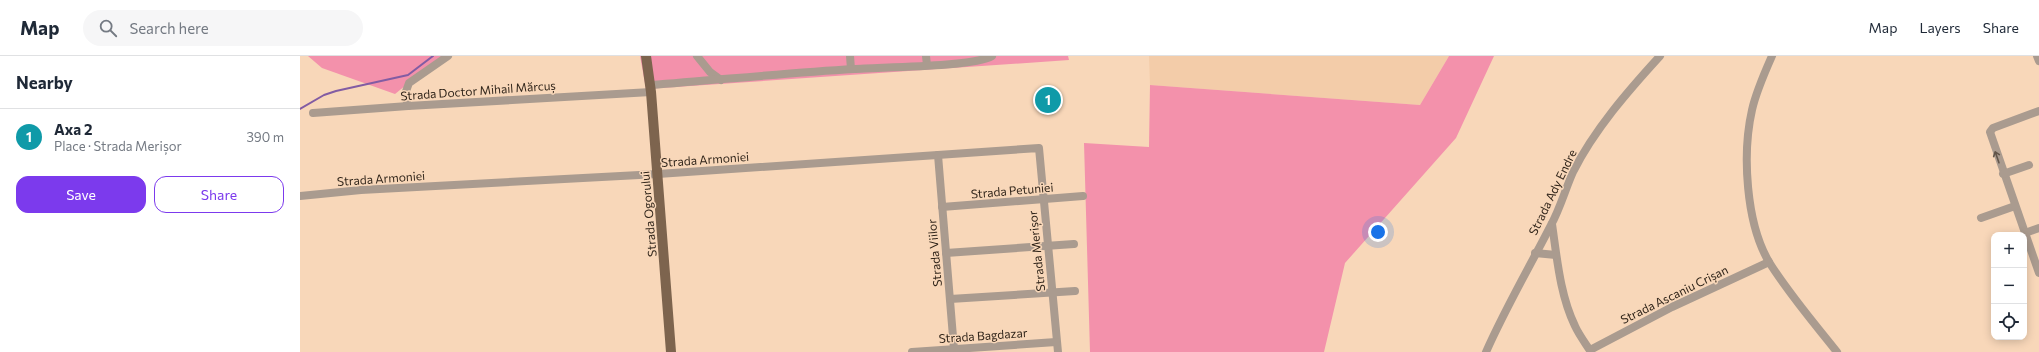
<!DOCTYPE html>
<html lang="en">
<head>
<meta charset="utf-8">
<style>
  :root { --surface:#fff; --page:#f6f6f7; --text:#1f2937; --muted:#747a83; --line:#e0e1e3; --accent:#7c3aed }
  body { margin:0; font-family:Commissioner,sans-serif; background:var(--page); color:var(--text) }
  .controls { position:absolute; right:12px; bottom:12px; display:grid; overflow:hidden; border-radius:8px; box-shadow:0 2px 10px #0003 }
  .controls button { width:36px; height:36px; display:grid; place-items:center; padding:0; border:0; border-bottom:1px solid var(--line); background:var(--surface); color:var(--text); font:20px sans-serif }
  .you { position:absolute; left:1078px; top:176px; width:14px; height:14px; margin:-10px; border:3px solid #fff; border-radius:50%; background:#1a73e8; box-shadow:0 0 0 6px #1a73e833 }
  .badge { display:grid; place-items:center; width:26px; height:26px; border-radius:50%; background:var(--accent); color:#fff; font-size:13px; font-weight:700 }
  .pin { position:absolute; translate:-50% -50%; border:2px solid #fff; box-shadow:0 1px 4px #0006 }
  .list { margin:0; padding:0; list-style:none }
  h2 { display:flex; justify-content:space-between; align-items:center; height:52px; margin:0; padding:0 16px; font-size:17px }
  h2 small { font-size:13px; font-weight:400; color:var(--muted) }
  .list li { display:grid; grid-template-columns:26px 1fr auto; gap:12px; align-items:center; box-sizing:border-box; height:56px; padding:0 16px; border-top:1px solid var(--line) }
  .list b { display:block; font-size:15px; white-space:nowrap }
  .list p { margin:0; font-size:13px; white-space:nowrap; color:var(--muted) }
  .list em { font-size:13px; font-style:normal; color:var(--muted) }
  .actions { display:flex; gap:8px; padding:12px 16px }
  .actions a { flex:1; padding:9px 0; border:1px solid var(--accent); border-radius:12px; text-align:center; font-size:14px; color:var(--accent) }
  .actions .main { background:var(--accent); color:#fff }
  .icon { flex:none; width:22px; height:22px; fill:none; stroke:currentColor; stroke-width:2; stroke-linecap:round; stroke-linejoin:round }
  .map { position:relative; flex:none; width:1739px; height:296px; overflow:hidden }
  header { display:flex; align-items:center; gap:24px; box-sizing:border-box; height:56px; padding:0 20px; background:var(--surface); border-bottom:1px solid var(--line) }
  header strong { font-size:19px }
  nav { display:flex; gap:22px; margin-inline-start:auto; font-size:14px }
  .search { width:280px; height:36px; background:var(--page); display:flex; align-items:center; gap:10px; box-sizing:border-box; padding:0 14px; border-radius:22px; color:var(--muted); font-size:15px }
  main { display:flex }
  aside { flex:1; background:var(--surface) }
  .map>svg:first-child { display:block }
  .built { fill:#f3cca9 }
  .green { fill:#f391ab }
  .lines { fill:none; stroke-linecap:round; stroke-linejoin:round }
  .stream { stroke:#825ca3; stroke-width:2 }
  .minor { stroke:#aa9b8f; stroke-width:8 }
  .major { stroke:#7d644e; stroke-width:10 }
  .oneway { stroke:#625549 }
  .labels { text-anchor:middle; dominant-baseline:central; stroke-width:3; stroke-linejoin:round; paint-order:stroke }
  .street-label { font-size:12px; fill:#32261b; stroke:#f8d7b9 }
</style>
</head>
<body>
<header>
<strong>Map</strong>
<div class="search"><svg class="icon" aria-label="search" viewBox="0 0 24 24"><circle cx="10" cy="10" r="6"/><path d="M15 15l6 6"/></svg>Search here</div>
<nav><a>Map</a><a>Layers</a><a>Share</a></nav>
</header>
<main>
<aside>
<h2>Nearby<small></small></h2>
<ul class="list">
<li><span class="badge" style="background:#0f9aa8">1</span><div><b>Axa 2</b><p>Place · Strada Merișor</p></div><em>390 m</em></li>
</ul>
<div class="actions"><a class="main">Save</a><a>Share</a></div>
</aside>
<div class="map">
<svg width="1739" height="296" viewBox="0 0 1739 296">
  <rect width="100%" height="100%" fill="#f8d7b9"/>
  <polygon class="built" points="849,0 1149,0 1120,49 850,29"/>
  <g class="green">
    <polygon points="8,0 142,0 95,38 22,12"/>
    <polygon points="340,0 768,0 769,4 346,33"/>
    <polygon points="1149,0 1194,0 1156,82 1045,207 1024,296 790,296 784,87 849,91 850,29 1120,49"/>
  </g>
  <g class="lines">
    <polyline class="stream" points="0,53 24,39 36,35 108,19 133,0"/>
    <g class="minor">
      <polyline points="397,0 410,16 421,24"/>
      <polyline points="550,0 551,13"/>
      <polyline points="626,0 627,9"/>
      <path d="M1472,0c-8,18 -16,36 -20,54 -10,44 -6,113 17,152 20,32 45,61 68,90"/>
      <polyline points="1737,0 1739,5"/>
      <path d="M351,29c67,-5 135,-12 203,-16 26,-2 120,-2 138,-13"/>
      <polyline points="108,50 105,38 109,27 148,0"/>
      <polyline points="1739,55 1693,72 1690,76 1739,217"/>
      <polyline points="13,57 108,50 351,36"/>
      <polyline points="638,99 654,293"/>
      <polyline points="1703,118 1729,109"/>
      <polyline points="0,140 61,134 358,118 739,92 758,296"/>
      <polyline points="642,151 783,140"/>
      <polyline points="1681,162 1715,150"/>
      <path d="M1252,168c5,34 8,71 23,102 4,9 11,18 16,26"/>
      <polyline points="1725,177 1739,172"/>
      <polyline points="646,197 774,188"/>
      <polyline points="1235,197 1256,199"/>
      <polyline points="650,243 775,235"/>
      <polyline points="1290,294 1372,251 1469,206"/>
      <polyline points="612,296 756,286"/>
      <path d="M1186,296c20,-45 43,-84 65,-127 9,-16 14,-35 22,-53 21,-42 55,-81 87,-116"/>
    </g>
    <polyline class="major" points="346,0 351,36 371,296"/>
  </g>
  <defs><path id="oneway-shaft" d="M-6 0H5M1.5-3L5.5 0L1.5 3" fill="none" stroke-width="1.6" stroke-linecap="round" stroke-linejoin="round"/></defs>
  <use class="oneway" href="#oneway-shaft" transform="translate(1697 101) rotate(-109)"/>
  <g class="labels">
    <g class="street-label">
      <text transform="translate(178 34) rotate(-4)">Strada Doctor Mihail Mărcuș</text>
      <text transform="translate(405 103) rotate(-4)">Strada Armoniei</text>
      <text transform="translate(81 122) rotate(-4)">Strada Armoniei</text>
      <text transform="translate(712 134) rotate(-5)">Strada Petuniei</text>
      <text transform="translate(1252 136) rotate(-64)">Strada Ady Endre</text>
      <text transform="translate(348 158) rotate(-95)">Strada Ogorului</text>
      <text transform="translate(736 195) rotate(-96)">Strada Merișor</text>
      <text transform="translate(634 197) rotate(-95)">Strada Viilor</text>
      <text transform="translate(1374 238) rotate(-26)">Strada Ascaniu Crișan</text>
      <text transform="translate(683 279) rotate(-4)">Strada Bagdazar</text>
    </g>
  </g>
</svg>
<div class="controls">
<button>+</button>
<button>−</button>
<button><svg class="icon" aria-label="locate" viewBox="0 0 24 24"><circle cx="12" cy="12" r="6"/><path d="M12 2v4M12 18v4M2 12h4M18 12h4"/></svg></button>
</div>
<div class="you"></div>
<div class="pin badge" style="left:748px;top:44px;background:#0f9aa8">1</div>
</div>
</main>
</body>
</html>
